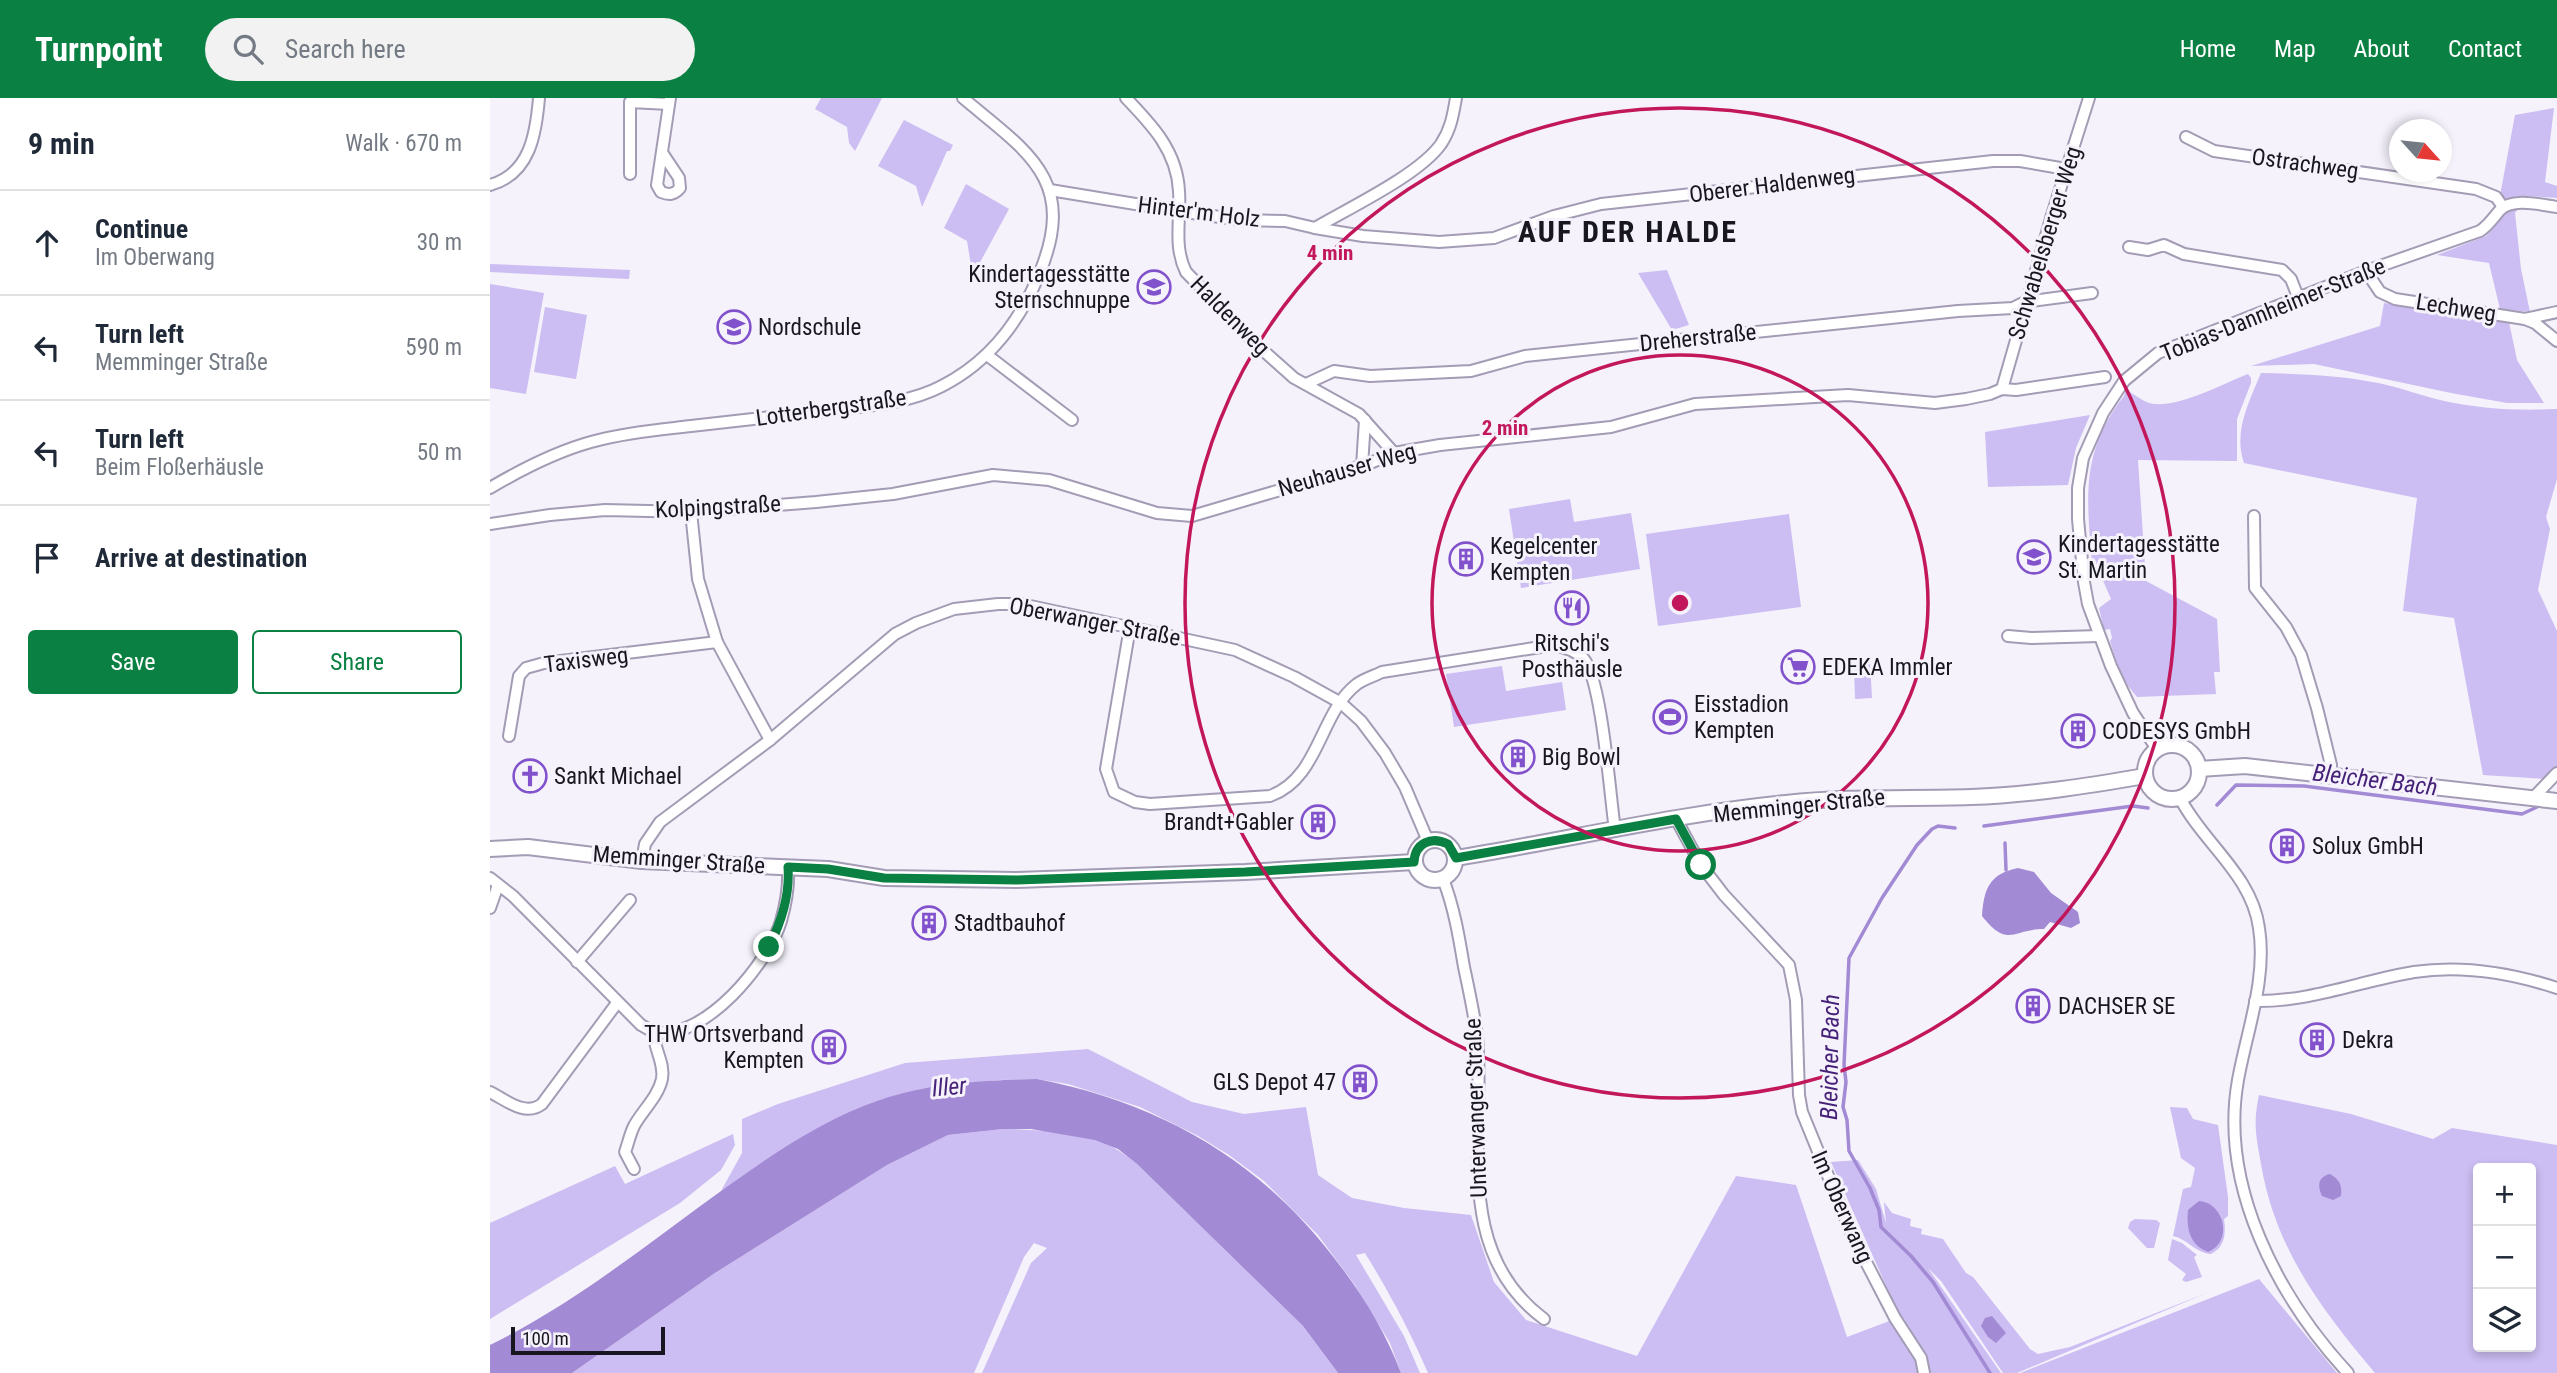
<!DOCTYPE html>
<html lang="en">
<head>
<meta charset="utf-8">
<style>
  :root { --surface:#fff; --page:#f2f2f3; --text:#1f2937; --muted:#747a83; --line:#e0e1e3; --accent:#0b8043 }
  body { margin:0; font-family:"Roboto Condensed",sans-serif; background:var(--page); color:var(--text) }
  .controls { position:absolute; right:21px; bottom:21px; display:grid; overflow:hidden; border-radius:7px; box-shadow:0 4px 10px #0003 }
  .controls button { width:63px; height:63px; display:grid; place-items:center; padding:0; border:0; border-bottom:2px solid var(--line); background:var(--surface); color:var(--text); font:35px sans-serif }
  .compass { position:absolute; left:1899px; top:21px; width:63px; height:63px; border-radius:50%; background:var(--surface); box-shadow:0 4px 10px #0003; rotate:117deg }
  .scale { position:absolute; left:21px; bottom:18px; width:154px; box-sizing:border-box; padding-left:7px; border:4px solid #18161f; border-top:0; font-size:19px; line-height:24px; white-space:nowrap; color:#18161f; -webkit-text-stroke:5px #f5f2fc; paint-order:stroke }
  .stop { position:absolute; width:21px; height:21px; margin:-16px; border:5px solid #0b8043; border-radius:50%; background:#fff }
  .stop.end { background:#0b8043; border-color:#fff; box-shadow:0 2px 7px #0008 }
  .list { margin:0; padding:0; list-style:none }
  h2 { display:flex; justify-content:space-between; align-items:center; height:91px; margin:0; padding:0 28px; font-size:30px }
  h2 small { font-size:23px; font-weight:400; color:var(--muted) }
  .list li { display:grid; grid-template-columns:46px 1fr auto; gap:21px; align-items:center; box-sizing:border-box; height:105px; padding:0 28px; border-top:2px solid var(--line) }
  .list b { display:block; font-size:26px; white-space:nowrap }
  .list p { margin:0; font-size:23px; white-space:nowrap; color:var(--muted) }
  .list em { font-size:23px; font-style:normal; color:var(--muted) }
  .actions { display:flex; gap:14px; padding:21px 28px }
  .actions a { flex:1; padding:16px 0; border:2px solid var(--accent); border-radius:7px; text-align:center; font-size:24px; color:var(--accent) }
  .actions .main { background:var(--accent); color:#fff }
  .icon { flex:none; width:38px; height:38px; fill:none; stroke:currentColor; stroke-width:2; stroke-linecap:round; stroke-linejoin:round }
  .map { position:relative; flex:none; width:2067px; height:1275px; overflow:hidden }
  header { display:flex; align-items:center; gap:42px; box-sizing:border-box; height:98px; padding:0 35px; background:var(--accent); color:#fff }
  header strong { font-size:33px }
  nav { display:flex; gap:38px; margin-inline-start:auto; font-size:24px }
  .search { width:490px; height:63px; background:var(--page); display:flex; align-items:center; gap:18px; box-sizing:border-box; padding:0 24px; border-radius:38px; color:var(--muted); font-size:26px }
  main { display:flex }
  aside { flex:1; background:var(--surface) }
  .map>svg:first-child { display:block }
  .green { fill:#ccbdf2; fill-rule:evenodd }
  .water { fill:#a28ad4 }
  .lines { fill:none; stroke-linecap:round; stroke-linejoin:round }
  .stream { stroke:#a28ad4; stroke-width:3.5 }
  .minor-casing { stroke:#a39cb4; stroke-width:14 }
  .major-casing { stroke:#a39cb4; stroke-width:18 }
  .minor { stroke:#fff; stroke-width:10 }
  .major { stroke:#fff; stroke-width:14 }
  .route { stroke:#0b8043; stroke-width:9 }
  .ring { fill:none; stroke:#c2185b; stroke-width:3.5 }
  .labels { text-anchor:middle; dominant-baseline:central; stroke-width:6; stroke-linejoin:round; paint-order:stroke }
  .street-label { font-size:23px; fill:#18161f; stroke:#f5f2fc }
  .poi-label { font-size:23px; fill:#18161f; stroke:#f5f2fc; text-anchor:start }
  .water-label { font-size:24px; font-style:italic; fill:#462178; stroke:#f5f2fc }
  .district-label { font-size:30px; font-weight:bold; letter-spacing:2px; fill:#18161f; stroke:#f5f2fc }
  .centre { fill:#c2185b; stroke:#f5f2fc; stroke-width:3.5 }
  .ring-label { font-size:21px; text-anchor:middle; font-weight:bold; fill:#c2185b; stroke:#f5f2fc; stroke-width:6; stroke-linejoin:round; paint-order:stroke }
</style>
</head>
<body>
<header>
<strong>Turnpoint</strong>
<div class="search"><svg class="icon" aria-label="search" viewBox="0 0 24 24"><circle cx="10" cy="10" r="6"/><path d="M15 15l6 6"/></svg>Search here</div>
<nav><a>Home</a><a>Map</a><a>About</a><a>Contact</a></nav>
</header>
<main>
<aside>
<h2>9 min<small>Walk · 670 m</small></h2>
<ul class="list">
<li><svg class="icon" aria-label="ahead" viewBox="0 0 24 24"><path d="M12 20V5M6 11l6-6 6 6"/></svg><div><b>Continue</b><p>Im Oberwang</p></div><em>30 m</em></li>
<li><svg class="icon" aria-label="left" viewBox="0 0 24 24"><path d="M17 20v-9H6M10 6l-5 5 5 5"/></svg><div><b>Turn left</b><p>Memminger Straße</p></div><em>590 m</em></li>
<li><svg class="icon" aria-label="left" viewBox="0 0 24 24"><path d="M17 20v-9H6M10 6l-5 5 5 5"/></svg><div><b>Turn left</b><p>Beim Floßerhäusle</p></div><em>50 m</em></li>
<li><svg class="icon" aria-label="arrive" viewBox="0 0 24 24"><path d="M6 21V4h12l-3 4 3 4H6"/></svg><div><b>Arrive at destination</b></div></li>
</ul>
<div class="actions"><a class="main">Save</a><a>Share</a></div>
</aside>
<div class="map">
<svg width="2067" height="1275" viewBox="0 0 2067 1275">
  <rect width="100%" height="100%" fill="#f5f2fc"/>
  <g class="green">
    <polygon points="331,0 392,0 365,53 359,45 357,29 325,11"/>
    <polygon points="2064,10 2055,84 2067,88 2067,100 2037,98 2025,115 2031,171 2040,214 2010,211 1999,165 1947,157 1996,138 2008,125 2011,92 2025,17"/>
    <polygon points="414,22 463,47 460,53 457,53 432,109 426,88 388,68"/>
    <polygon points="476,86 519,111 488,168 481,167 477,143 454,130"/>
    <polygon points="0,166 140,172 139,181 0,174"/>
    <polygon points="1177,172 1199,227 1182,232 1148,175"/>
    <polygon points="0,186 54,195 36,296 0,290"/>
    <polygon points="1894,205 2019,224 2027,262 2054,305 2017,305 1961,295 1824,266 1761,268 1890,228"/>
    <polygon points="55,209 97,217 86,281 44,274"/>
    <path d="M1771,275c39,1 78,2 117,10 21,4 41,12 62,17 39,9 78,11 117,9v70l-11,38 4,12 -12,61 19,41v138l-9,10 -65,-4 -29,-157 -51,-7 14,-113 -173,-35c-11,-31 5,-61 17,-90z"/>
    <path d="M1758,276l3,4v5l-14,36v42l-99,-1 8,121 71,38 3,53h-6l2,22 -79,3c-14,-15 -21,-36 -27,-56l2,-3 -2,-9 -6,1 -5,-22 12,-9 -10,-23h-8c-5,-71 -16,-120 31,-180l2,-7c7,5 15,11 23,14 26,7 73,-19 99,-29z"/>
    <polygon points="1600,317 1586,350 1578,387 1498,389 1495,334"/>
    <polygon points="1080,401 1084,424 1141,415 1150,471 1031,490 1019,411"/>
    <polygon points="1299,416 1311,509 1168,528 1156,436"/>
    <polygon points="1364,566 1380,566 1382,600 1365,601"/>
    <polygon points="1012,568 1016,593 1072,584 1076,612 964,629 956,576"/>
    <path d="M598,951l104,53 52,12 62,-7 12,68 34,23 52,10 67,7 23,67 32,38 111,36 99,-180 60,9 51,152 53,-20 -69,-155 27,-2 18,29 10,34 -2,-21 8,11 19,6 -1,7 12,3 -1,5 22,5 23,34 7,4 57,72 8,5 32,-7 139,-55 -192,81h-14l-62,-92 -13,-13 73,105h-70l-4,-13h-10l2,13h-491c-18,-42 -39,-81 -63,-120l-9,2 48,81 16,37h-19l-11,-30 -36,-59 -36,-49 -54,-54 -35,-26 -31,-19 -58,-29 -72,-23 -31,-5 -39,1 -53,6 -64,14 -160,91 21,-38v-34l36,-15 127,-41z"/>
    <path d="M1769,997l92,19 82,25 19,-11 105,17v228h-182c-54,-64 -100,-125 -114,-209 -5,-28 -8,-40 -2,-69zM1988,1070h53v179h-53z"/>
    <path d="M1680,1009l17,1 6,11 25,6 10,72v19l-4,3c2,15 1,28 -13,35 -15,-1 -24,-15 -38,-18l10,-47 8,-2 4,-19 -14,-10z"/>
    <path d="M513,1031c29,0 63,3 92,10 16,5 29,15 42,25l166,162 35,47h-356l49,-110 16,-15 -13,-5 -10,14 -50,116h-402l143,-100 172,-108 61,-30z"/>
    <polygon points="243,1036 245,1047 231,1072 190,1105 0,1221 0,1125 125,1068 135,1086"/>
    <polygon points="1645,1121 1666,1122 1670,1125 1664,1150 1657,1150 1638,1130 1640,1124"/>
    <polygon points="1682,1141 1692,1145 1707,1157 1704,1159 1712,1179 1696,1184 1692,1182 1696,1176 1678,1162"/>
    <polygon points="1769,1181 1847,1275 1530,1275"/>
  </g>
  <g class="water">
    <path d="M1528,770l16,4 17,21 27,19 2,11 -9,5 -21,-6 -6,7c-31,0 -36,20 -62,-13 2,-27 7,-42 36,-48z"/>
    <path d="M547,981c124,24 225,82 301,184 26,34 48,70 63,110h-63l-35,-47 -166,-162 -19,-15 -23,-9 -64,-11h-28l-55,6 -61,30 -172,108 -143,100h-82v-28c86,-42 161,-104 238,-159 48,-34 96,-67 152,-86 49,-17 106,-20 157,-21z"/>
    <path d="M1840,1076c10,6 12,11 11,22l-8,4 -11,-4c-5,-11 -4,-19 8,-22z"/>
    <path d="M1709,1103c26,2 34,41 9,51 -18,-7 -22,-23 -20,-42z"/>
    <polygon points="1502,1218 1516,1235 1506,1245 1498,1239 1491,1228 1495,1220"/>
  </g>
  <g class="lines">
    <g class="stream">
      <polyline points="1727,707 1746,687 1814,688 2032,716 2047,709"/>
      <polyline points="1494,728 1643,708 1658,710"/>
      <polyline points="1465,730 1448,728 1442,731 1427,747 1392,800 1359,860 1354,967 1356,984 1353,1009 1357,1022 1359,1053 1380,1090 1389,1112 1391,1129 1421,1158 1443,1184 1500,1275"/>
      <polyline points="1515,745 1516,772"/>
    </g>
    <defs>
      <g id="minor">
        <path d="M636,0c26,27 51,53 53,93 2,28 -6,55 7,81l71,73 37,33 65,36 35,39"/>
        <polyline points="1696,39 1724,53 1986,91 2006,99 2013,109"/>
        <path d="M173,56l16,24 1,10c-6,7 -11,7 -19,4l-4,-7 13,-87"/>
        <polyline points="140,76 140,4 179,6"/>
        <path d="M0,87c40,-11 46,-51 49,-87"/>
        <path d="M560,92l128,21 63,9 44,1 30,7c34,-20 104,-53 126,-84 10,-15 12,-29 15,-46"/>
        <polyline points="825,130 873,138 949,144 1004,140 1064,118 1111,106 1503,63 1530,63 1576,71"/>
        <polyline points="1639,149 1658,152 1674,147 1694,156 1792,172 1801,181 1808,199"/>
        <polyline points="1876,173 1890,194 1905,201 2035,221 2067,214"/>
        <polyline points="2035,221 2045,225 2067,243"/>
        <polyline points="497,257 582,322"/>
        <polyline points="816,286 844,273 880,278 981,273 1035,258 1468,213 1523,210 1535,204 1602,195"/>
        <polyline points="1512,291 1562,117 1599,0"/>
        <polyline points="872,368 875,322"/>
        <path d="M0,390c32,-19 65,-36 101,-46 32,-9 67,-12 100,-16 47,-5 95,-11 142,-16 36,-4 77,-7 109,-24 47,-24 79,-66 98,-114 38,-93 -14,-121 -77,-174"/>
        <polyline points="201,414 208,481 227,544 280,642"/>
        <polyline points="1764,418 1765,490 1796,529 1811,557 1827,610 1841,667 1840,677"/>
        <polyline points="0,426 60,417 115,412 201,414 326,404 403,396 503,377 559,382 667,415 702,418 878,366 904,355 950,347 1121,329 1205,306 1358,297 1445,305 1476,301 1500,296 1512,291 1526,292 1615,279"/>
        <path d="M640,529l-24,142 8,23 21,10 15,2 120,-8c50,-18 49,-83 87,-112 7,-5 17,-8 25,-12l171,-27c11,2 22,5 30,13 19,20 27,139 32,172"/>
        <polyline points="1518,538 1541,540 1609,538"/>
        <polyline points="19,638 29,578 36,570 54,565 227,544"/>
        <path d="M1667,651l-24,-36 -22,-47 -23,-62 -4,-22 -6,-63v-31l5,-30 20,-45 21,-32 34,-28 208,-82 114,-40c9,-6 13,-13 20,-21 13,-13 41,-5 57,-3"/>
        <path d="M1690,700c23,45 72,77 79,130 8,51 -12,102 -21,152 -19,106 40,217 110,293"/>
        <polyline points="2043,700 2067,675"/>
        <polyline points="1186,721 1211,767 1234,797 1299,867 1306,902 1309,997 1312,1014 1363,1139 1405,1220 1431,1260 1434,1275"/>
        <polyline points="152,763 155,746 170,724 280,642 405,536 426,525 464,511 508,506 531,506 745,552 804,579 851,605 871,623 895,655 915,689 938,743"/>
        <path d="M0,780l23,18 128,129c4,2 9,6 14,7 50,9 114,-70 126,-111 5,-17 8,-36 7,-54"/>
        <path d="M953,781c11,28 16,58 21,88 5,23 10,46 13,69 9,98 -26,214 67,283"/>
        <polyline points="0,810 8,787"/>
        <polyline points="87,864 140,802"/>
        <path d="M1765,903c55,1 105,-20 159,-29 47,-7 97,1 143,16"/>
        <path d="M0,994c16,8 35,25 52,12l75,-101"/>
        <path d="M144,1071l-9,-17c3,-8 5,-18 9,-26 8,-15 24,-29 28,-47 3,-17 -9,-31 -8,-47"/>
      </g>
      <g id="major">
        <circle cx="1682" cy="674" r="27"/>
        <polyline points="1709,671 1755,668 2067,703"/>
        <circle cx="945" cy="762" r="20"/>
        <polyline points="0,751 38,749 152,763 338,771 394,780 527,782 755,774 924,764"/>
        <path d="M966,760c110,-18 219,-44 330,-55 62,-7 123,-4 185,-6 59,-2 116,-11 174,-21"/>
      </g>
    </defs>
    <use href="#minor" class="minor-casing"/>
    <use href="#major" class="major-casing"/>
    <use href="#minor" class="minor"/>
    <use href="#major" class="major"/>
  </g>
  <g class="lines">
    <path class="route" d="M279,849c12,-25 21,-51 19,-80l40,2 56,9 133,2 228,-8 169,-10c1,-19 17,-26 34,-18l8,14 220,-39 25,46"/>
  </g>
  <g class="ring">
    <circle cx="1190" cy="505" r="248"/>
    <circle cx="1190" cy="505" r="495"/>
  </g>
  <defs>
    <symbol id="school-ring" viewBox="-11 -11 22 22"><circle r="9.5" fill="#f5f2fc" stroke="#8152cb" stroke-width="1.5"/><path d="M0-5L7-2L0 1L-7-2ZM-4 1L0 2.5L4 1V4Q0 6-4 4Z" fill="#8152cb"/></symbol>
    <symbol id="building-ring" viewBox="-11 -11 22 22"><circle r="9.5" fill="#f5f2fc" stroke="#8152cb" stroke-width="1.5"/><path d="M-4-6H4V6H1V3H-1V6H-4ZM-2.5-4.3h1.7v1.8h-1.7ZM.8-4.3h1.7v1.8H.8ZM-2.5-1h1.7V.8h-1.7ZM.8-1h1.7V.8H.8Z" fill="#8152cb"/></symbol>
    <symbol id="restaurant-ring" viewBox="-11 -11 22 22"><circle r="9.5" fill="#f5f2fc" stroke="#8152cb" stroke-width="1.5"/><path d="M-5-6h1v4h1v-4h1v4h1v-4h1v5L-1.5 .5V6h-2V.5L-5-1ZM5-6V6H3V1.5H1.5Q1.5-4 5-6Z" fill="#8152cb"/></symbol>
    <symbol id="supermarket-ring" viewBox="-11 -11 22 22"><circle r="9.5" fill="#f5f2fc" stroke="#8152cb" stroke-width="1.5"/><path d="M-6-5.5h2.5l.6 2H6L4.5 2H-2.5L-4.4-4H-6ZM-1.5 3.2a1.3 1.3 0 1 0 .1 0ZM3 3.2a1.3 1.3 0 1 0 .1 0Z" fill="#8152cb"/></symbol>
    <symbol id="stadium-ring" viewBox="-11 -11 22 22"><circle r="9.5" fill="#f5f2fc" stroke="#8152cb" stroke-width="1.5"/><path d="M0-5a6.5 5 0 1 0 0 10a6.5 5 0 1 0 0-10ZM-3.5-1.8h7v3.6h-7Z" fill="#8152cb"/></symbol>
    <symbol id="church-ring" viewBox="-11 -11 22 22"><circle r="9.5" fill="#f5f2fc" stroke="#8152cb" stroke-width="1.5"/><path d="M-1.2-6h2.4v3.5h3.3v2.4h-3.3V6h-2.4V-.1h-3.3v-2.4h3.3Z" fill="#8152cb"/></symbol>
  </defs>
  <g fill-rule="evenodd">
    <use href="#school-ring" x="645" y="170" width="38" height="38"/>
    <use href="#school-ring" x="225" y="210" width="38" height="38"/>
    <use href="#school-ring" x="1525" y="440" width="38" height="38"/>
    <use href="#building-ring" x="957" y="442" width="38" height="38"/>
    <use href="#restaurant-ring" x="1063" y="491" width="38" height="38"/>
    <use href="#supermarket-ring" x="1289" y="550" width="38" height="38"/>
    <use href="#stadium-ring" x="1161" y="600" width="38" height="38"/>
    <use href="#building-ring" x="1569" y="614" width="38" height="38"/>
    <use href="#building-ring" x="1009" y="640" width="38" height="38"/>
    <use href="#church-ring" x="21" y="659" width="38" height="38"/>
    <use href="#building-ring" x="809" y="705" width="38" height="38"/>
    <use href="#building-ring" x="1778" y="729" width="38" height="38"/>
    <use href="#building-ring" x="420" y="806" width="38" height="38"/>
    <use href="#building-ring" x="1524" y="889" width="38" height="38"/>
    <use href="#building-ring" x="1808" y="923" width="38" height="38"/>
    <use href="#building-ring" x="320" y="930" width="38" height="38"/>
    <use href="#building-ring" x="851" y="965" width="38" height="38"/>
  </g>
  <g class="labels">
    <g class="street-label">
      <text transform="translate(1815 66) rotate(8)">Ostrachweg</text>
      <text transform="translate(1282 87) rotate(-7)">Oberer Haldenweg</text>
      <text transform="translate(709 114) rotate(7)">Hinter'm Holz</text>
      <text transform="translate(1555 145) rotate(-73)">Schwabelsberger Weg</text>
      <text transform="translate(1966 210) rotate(9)">Lechweg</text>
      <text transform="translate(1783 212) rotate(-22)">Tobias-Dannheimer-Straße</text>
      <text transform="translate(740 218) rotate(45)">Haldenweg</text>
      <text transform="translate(1208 240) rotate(-6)">Dreherstraße</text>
      <text transform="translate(341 310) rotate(-8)">Lotterbergstraße</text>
      <text transform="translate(857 372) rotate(-16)">Neuhauser Weg</text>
      <text transform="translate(228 409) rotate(-3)">Kolpingstraße</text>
      <text transform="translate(605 524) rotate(11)">Oberwanger Straße</text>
      <text transform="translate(96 562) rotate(-7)">Taxisweg</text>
      <text transform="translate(1309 708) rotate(-6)">Memminger Straße</text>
      <text transform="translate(189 762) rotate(4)">Memminger Straße</text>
      <text transform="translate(986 1010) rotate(-92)">Unterwanger Straße</text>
      <text transform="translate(1352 1109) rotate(66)">Im Oberwang</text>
    </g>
    <g class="poi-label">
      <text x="640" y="176" text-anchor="end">Kindertagesstätte<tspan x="640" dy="26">Sternschnuppe</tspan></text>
      <text x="268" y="229">Nordschule</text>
      <text x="1568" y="446">Kindertagesstätte<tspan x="1568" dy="26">St. Martin</tspan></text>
      <text x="1000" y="448">Kegelcenter<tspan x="1000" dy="26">Kempten</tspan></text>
      <text x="1082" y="545" text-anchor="middle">Ritschi's<tspan x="1082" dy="26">Posthäusle</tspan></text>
      <text x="1332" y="569">EDEKA Immler</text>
      <text x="1204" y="606">Eisstadion<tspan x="1204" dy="26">Kempten</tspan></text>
      <text x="1612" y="633">CODESYS GmbH</text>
      <text x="1052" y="659">Big Bowl</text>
      <text x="64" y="678">Sankt Michael</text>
      <text x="804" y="724" text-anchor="end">Brandt+Gabler</text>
      <text x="1822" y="748">Solux GmbH</text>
      <text x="464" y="825">Stadtbauhof</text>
      <text x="1568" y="908">DACHSER SE</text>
      <text x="314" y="936" text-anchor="end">THW Ortsverband<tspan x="314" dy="26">Kempten</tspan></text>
      <text x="1852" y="942">Dekra</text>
      <text x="846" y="984" text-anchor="end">GLS Depot 47</text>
    </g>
    <g class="water-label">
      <text transform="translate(1885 682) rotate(7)">Bleicher Bach</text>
      <text transform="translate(1340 959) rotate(-89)">Bleicher Bach</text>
      <text transform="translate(459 989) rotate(-5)">Iller</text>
    </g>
    <g class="district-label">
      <text x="1138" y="133">AUF DER HALDE</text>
    </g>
  </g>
  <circle cx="1190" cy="505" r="10" class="centre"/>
  <g class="ring-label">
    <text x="840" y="162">4 min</text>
    <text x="1015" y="337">2 min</text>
  </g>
</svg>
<div class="controls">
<button>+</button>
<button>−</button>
<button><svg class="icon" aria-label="layers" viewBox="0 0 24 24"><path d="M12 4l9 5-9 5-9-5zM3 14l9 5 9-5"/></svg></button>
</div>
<svg class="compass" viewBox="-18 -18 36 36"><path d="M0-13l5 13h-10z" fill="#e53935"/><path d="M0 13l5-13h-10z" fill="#747a83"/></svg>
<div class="scale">100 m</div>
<div class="stop" style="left:1211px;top:767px"></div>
<div class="stop end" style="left:279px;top:849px"></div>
</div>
</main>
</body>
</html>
